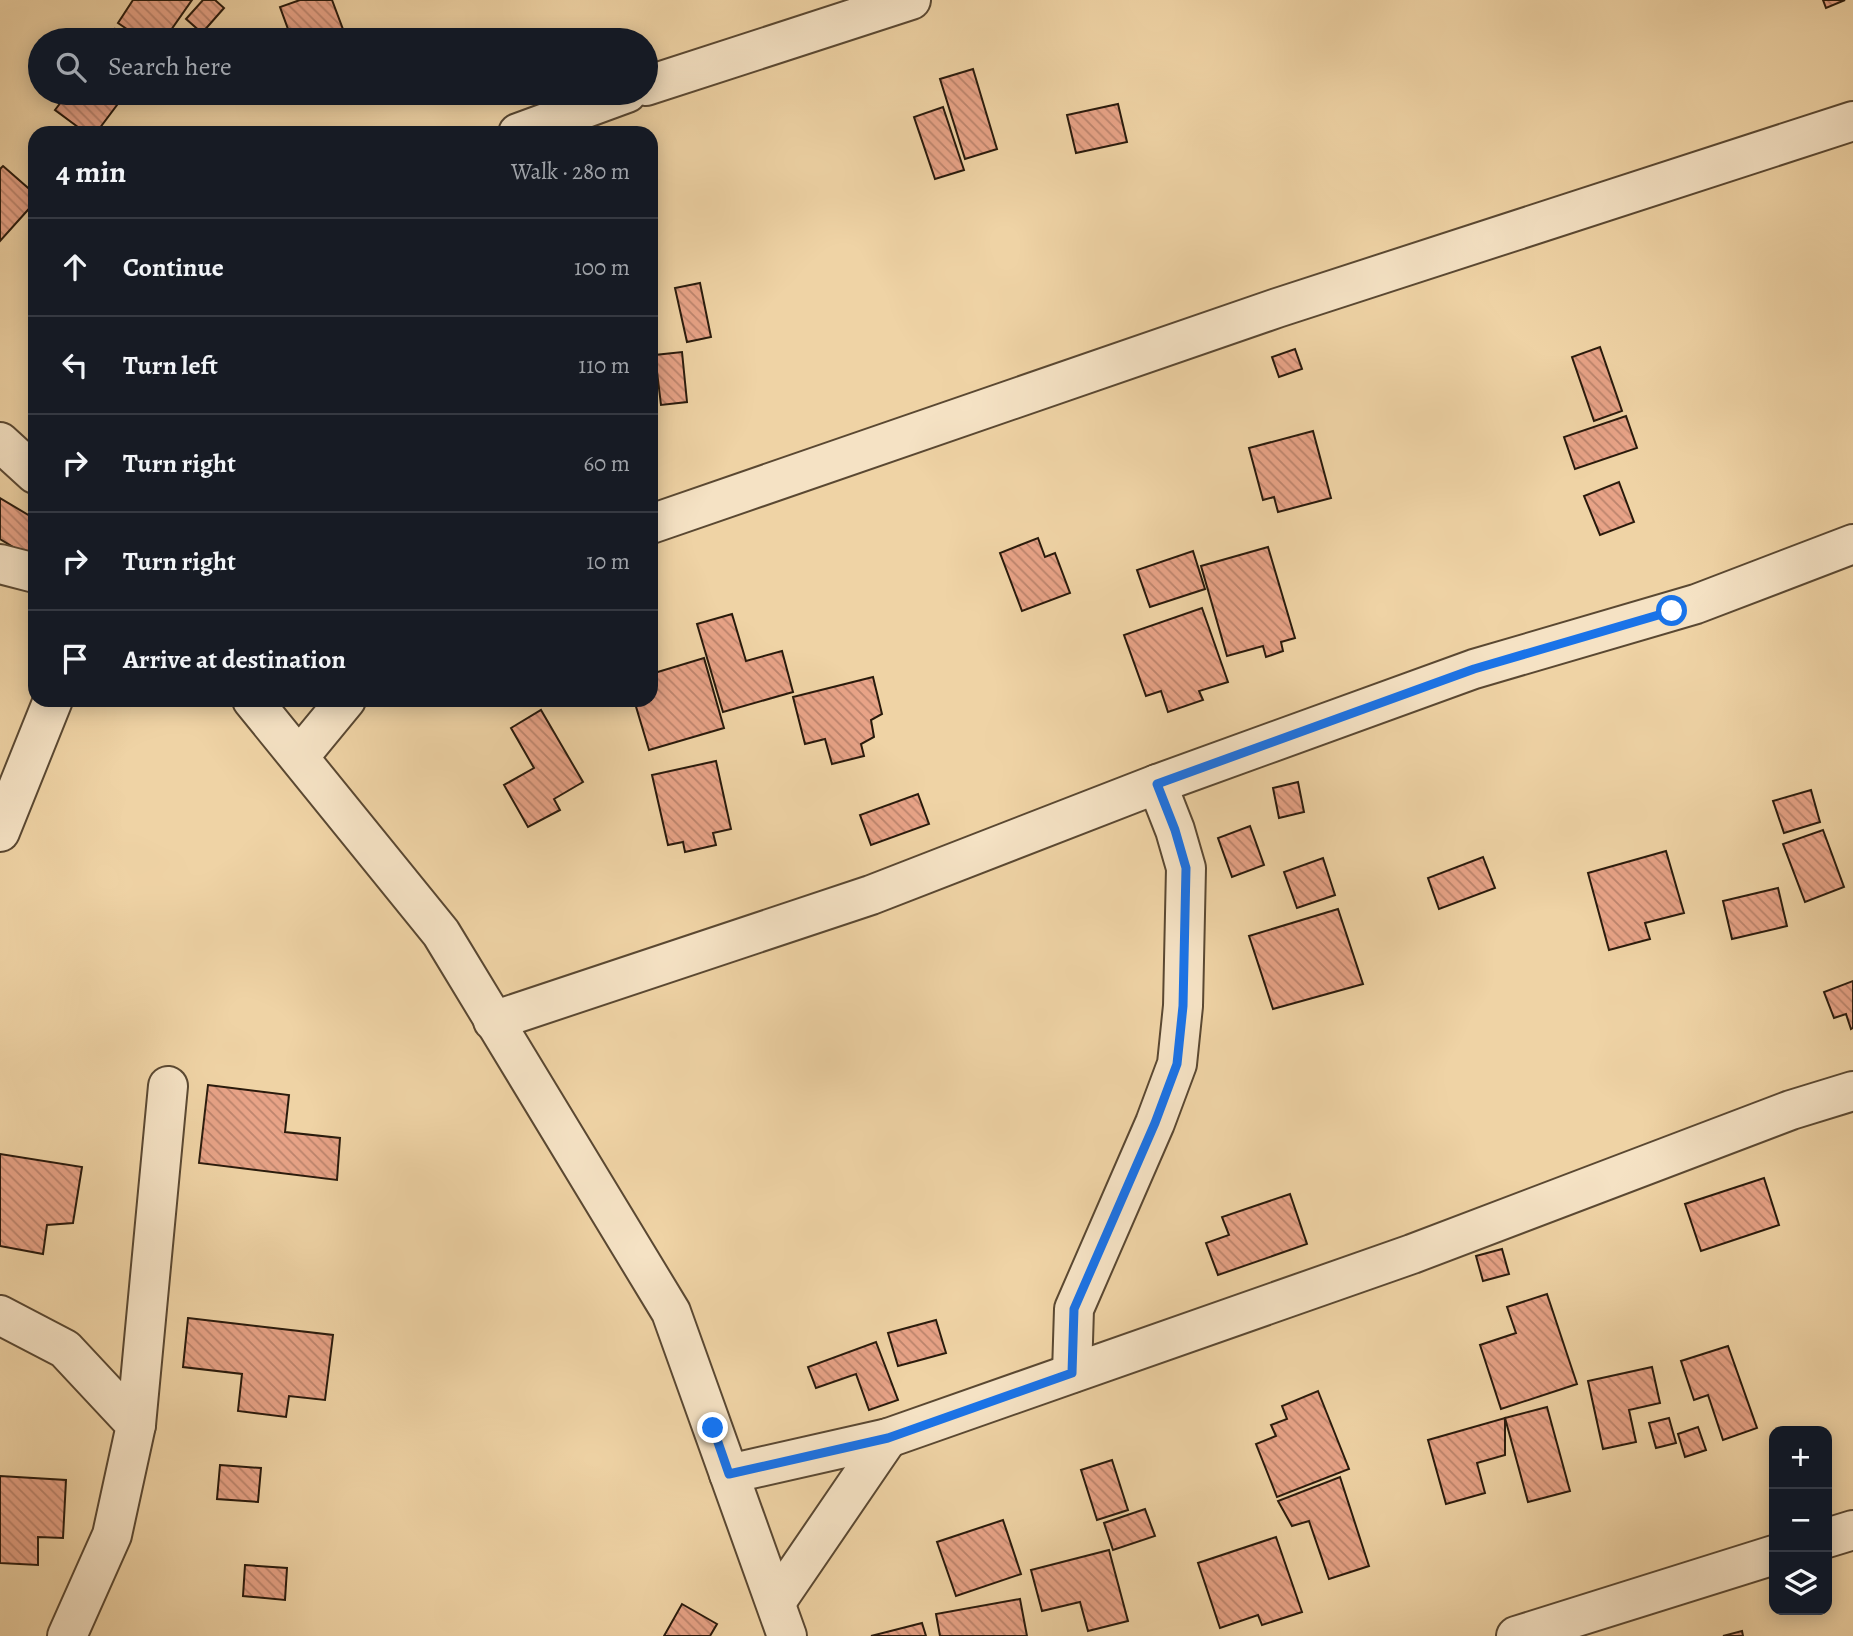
<!DOCTYPE html>
<html lang="en">
<head>
<meta charset="utf-8">
<style>
  :root { --surface:#171b24; --page:#20242c; --text:#f1f3f6; --muted:#9ea1a6; --line:#363941 }
  body { margin:0; font-family:Alegreya,serif; background:var(--page); color:var(--text) }
  .controls { position:absolute; right:21px; bottom:21px; display:grid; overflow:hidden; border-radius:14px; box-shadow:0 4px 18px #0003 }
  .controls button { width:63px; height:63px; display:grid; place-items:center; padding:0; border:0; border-bottom:2px solid var(--line); background:var(--surface); color:var(--text); font:35px sans-serif }
  .stop { position:absolute; width:21px; height:21px; margin:-16px; border:5px solid #1a73e8; border-radius:50%; background:#fff }
  .stop.end { background:#1a73e8; border-color:#fff; box-shadow:0 2px 7px #0008 }
  .list { margin:0; padding:0; list-style:none }
  h2 { display:flex; justify-content:space-between; align-items:center; height:91px; margin:0; padding:0 28px; font-size:30px }
  h2 small { font-size:23px; font-weight:400; color:var(--muted) }
  .list li { display:grid; grid-template-columns:46px 1fr auto; gap:21px; align-items:center; box-sizing:border-box; height:98px; padding:0 28px; border-top:2px solid var(--line) }
  .list b { display:block; font-size:26px; white-space:nowrap }
  .list em { font-size:23px; font-style:normal; color:var(--muted) }
  .icon { flex:none; width:38px; height:38px; fill:none; stroke:currentColor; stroke-width:2; stroke-linecap:round; stroke-linejoin:round }
  .map { position:relative; flex:none; width:1853px; height:1636px; overflow:hidden }
  .search { position:absolute; background:var(--surface); box-shadow:0 4px 18px #0003; left:28px; top:28px; width:630px; height:77px; display:flex; align-items:center; gap:18px; box-sizing:border-box; padding:0 24px; border-radius:38px; color:var(--muted); font-size:26px }
  .panel { position:absolute; background:var(--surface); box-shadow:0 4px 18px #0003; left:28px; top:126px; width:630px; height:581px; border-radius:21px }
  .map>svg:first-child { display:block }
  .building { fill:url(#building-back-hatch); stroke:#291a0c; stroke-width:2 }
  .lines { fill:none; stroke-linecap:round; stroke-linejoin:round }
  .minor-casing { stroke:#5a4832; stroke-width:42 }
  .minor { stroke:#f5e2c4; stroke-width:38 }
  .route { stroke:#1a73e8; stroke-width:9 }
</style>
</head>
<body>
<div class="map">
<svg width="1853" height="1636" viewBox="0 0 1853 1636">
  <defs>
    <pattern id="building-back-hatch" width="6" height="6" patternUnits="userSpaceOnUse" patternTransform="scale(1.75)"><rect width="6" height="6" fill="#e8a387"/><path d="M-1 5l2 2M0 0l6 6M5-1l2 2" fill="none" stroke="#bc846d"/></pattern>
  </defs>
  <rect width="100%" height="100%" fill="#efd3a5"/>
  <filter id="stains"><feTurbulence type="fractalNoise" baseFrequency=".00286" numOctaves="4"/><feColorMatrix values="0 0 0 0 .2 0 0 0 0 .09 0 0 0 0 .02 0 0 0 .5 -.17"/></filter>
  <radialGradient id="worn" r=".72"><stop offset=".6" stop-color="#630" stop-opacity="0"/><stop offset="1" stop-color="#630" stop-opacity=".3"/></radialGradient>
  <g class="building">
    <polygon points="133,0 192,0 164,40 143,40 118,23"/>
    <polygon points="203,0 215,0 224,8 202,33 186,19"/>
    <polygon points="300,0 332,0 347,40 292,40 280,7"/>
    <polygon points="1823,0 1845,0 1826,8"/>
    <polygon points="115,29 130,40 107,40"/>
    <polygon points="973,69 997,149 965,159 940,79"/>
    <polygon points="68,93 126,93 96,133 86,133 55,110"/>
    <polygon points="1118,104 1127,142 1076,153 1067,115"/>
    <polygon points="943,107 964,170 935,179 914,117"/>
    <polygon points="3,166 35,194 35,202 0,241 0,169"/>
    <polygon points="700,283 711,337 687,342 675,288"/>
    <polygon points="1600,347 1622,411 1594,421 1572,357"/>
    <polygon points="1295,349 1302,369 1279,377 1272,357"/>
    <polygon points="682,352 687,402 661,405 655,355"/>
    <polygon points="1626,416 1637,448 1575,469 1564,437"/>
    <polygon points="1313,431 1331,498 1278,512 1274,497 1263,500 1249,448"/>
    <polygon points="1619,482 1634,522 1600,535 1584,496"/>
    <polygon points="0,498 35,519 33,559 0,539"/>
    <polygon points="1038,538 1045,557 1055,553 1070,593 1022,611 1000,553"/>
    <polygon points="1268,547 1295,638 1281,642 1283,651 1266,657 1263,646 1227,656 1201,566"/>
    <polygon points="1193,551 1205,589 1150,607 1137,570"/>
    <polygon points="1202,608 1228,682 1199,691 1203,700 1168,712 1161,691 1146,696 1124,635"/>
    <polygon points="732,614 746,661 782,651 793,692 723,712 697,624"/>
    <polygon points="704,658 724,728 649,750 634,700 651,700 651,674"/>
    <polygon points="873,677 882,714 871,720 874,737 861,744 864,756 832,764 825,739 805,744 793,697"/>
    <polygon points="541,710 583,782 554,799 560,810 528,827 504,785 534,768 511,728"/>
    <polygon points="716,761 731,829 713,833 716,845 685,852 683,842 668,845 652,775"/>
    <polygon points="1298,782 1304,812 1279,818 1273,788"/>
    <polygon points="1811,790 1820,822 1784,833 1773,801"/>
    <polygon points="918,794 929,824 871,845 860,815"/>
    <polygon points="1250,826 1264,865 1232,877 1218,838"/>
    <polygon points="1823,830 1844,887 1805,902 1783,844"/>
    <polygon points="1666,851 1684,913 1645,923 1650,939 1609,950 1588,873"/>
    <polygon points="1483,857 1495,888 1439,909 1428,878"/>
    <polygon points="1323,858 1335,895 1297,908 1284,872"/>
    <polygon points="1778,888 1787,926 1732,939 1723,901"/>
    <polygon points="1338,909 1363,984 1273,1009 1249,936"/>
    <polygon points="1853,981 1853,1028 1851,1029 1846,1014 1834,1018 1824,992"/>
    <polygon points="208,1085 289,1095 285,1132 340,1138 337,1180 199,1163"/>
    <polygon points="0,1154 82,1167 73,1223 47,1225 43,1254 0,1246"/>
    <polygon points="1764,1178 1779,1225 1701,1251 1685,1204"/>
    <polygon points="1290,1194 1307,1244 1218,1275 1206,1243 1229,1235 1222,1217"/>
    <polygon points="1502,1249 1509,1274 1483,1281 1476,1256"/>
    <polygon points="1547,1294 1577,1384 1501,1409 1480,1345 1516,1333 1507,1307"/>
    <polygon points="188,1318 333,1335 325,1400 289,1396 286,1417 238,1411 242,1374 183,1367"/>
    <polygon points="936,1320 946,1353 898,1366 888,1333"/>
    <polygon points="876,1342 898,1400 869,1410 856,1374 816,1388 808,1367"/>
    <polygon points="1728,1346 1757,1428 1723,1440 1708,1395 1694,1400 1681,1361"/>
    <polygon points="1652,1367 1660,1403 1629,1410 1636,1442 1603,1449 1588,1381"/>
    <polygon points="1318,1391 1349,1469 1277,1497 1256,1444 1276,1436 1271,1425 1287,1419 1282,1406"/>
    <polygon points="1547,1407 1570,1491 1528,1502 1505,1418"/>
    <polygon points="1505,1418 1505,1455 1477,1463 1485,1493 1446,1504 1428,1440"/>
    <polygon points="1669,1418 1676,1443 1656,1448 1649,1423"/>
    <polygon points="1698,1427 1706,1450 1685,1457 1678,1434"/>
    <polygon points="1112,1460 1128,1510 1097,1520 1081,1470"/>
    <polygon points="220,1465 261,1468 258,1502 217,1499"/>
    <polygon points="0,1476 66,1480 63,1538 38,1537 38,1565 0,1563"/>
    <polygon points="1340,1477 1369,1566 1329,1579 1309,1521 1292,1526 1278,1501"/>
    <polygon points="1145,1509 1155,1536 1113,1550 1104,1523"/>
    <polygon points="1003,1520 1021,1574 956,1596 937,1542"/>
    <polygon points="1276,1537 1302,1612 1262,1625 1258,1615 1220,1628 1198,1563"/>
    <polygon points="1109,1550 1128,1621 1088,1631 1080,1602 1042,1611 1031,1570"/>
    <polygon points="245,1565 287,1568 285,1600 243,1596"/>
    <polygon points="1020,1599 1027,1636 940,1636 936,1614"/>
    <polygon points="682,1604 717,1624 710,1636 664,1636"/>
    <polygon points="922,1623 926,1636 871,1636"/>
    <polygon points="1742,1631 1743,1636 1723,1636"/>
  </g>
  <g class="lines">
    <defs>
      <g id="minor">
        <polyline points="646,86 911,0"/>
        <polyline points="518,133 627,93"/>
        <polyline points="0,442 35,474"/>
        <polyline points="651,524 1277,308 1853,121"/>
        <polyline points="0,564 35,573"/>
        <polyline points="252,700 441,933 671,1312 787,1636"/>
        <polyline points="299,757 346,700"/>
        <polyline points="0,832 53,700"/>
        <polyline points="493,1021 871,895 1157,784 1474,669 1696,604 1853,544"/>
        <polyline points="0,1315 65,1349 136,1425 112,1535 67,1636"/>
        <polyline points="1072,1373 1074,1309 1155,1123 1177,1064 1183,1006 1186,868 1175,830 1157,784"/>
        <polyline points="136,1425 168,1086"/>
        <polyline points="729,1474 888,1438 1412,1254 1791,1110 1853,1091"/>
        <polyline points="1827,1538 1853,1530"/>
        <polyline points="776,1602 888,1438"/>
        <polyline points="1516,1636 1774,1555"/>
      </g>
    </defs>
    <use href="#minor" class="minor-casing"/>
    <use href="#minor" class="minor"/>
  </g>
  <g class="lines">
    <polyline class="route" points="713,1428 729,1474 888,1438 1072,1373 1074,1309 1155,1123 1177,1064 1183,1006 1186,868 1175,830 1157,784 1474,669 1672,611"/>
  </g>
  <rect width="100%" height="100%" filter="url(#stains)"/>
  <rect width="100%" height="100%" fill="url(#worn)"/>
</svg>
<div class="controls">
<button>+</button>
<button>−</button>
<button><svg class="icon" aria-label="layers" viewBox="0 0 24 24"><path d="M12 4l9 5-9 5-9-5zM3 14l9 5 9-5"/></svg></button>
</div>
<div class="stop" style="left:1672px;top:611px"></div>
<div class="stop end" style="left:713px;top:1428px"></div>
<div class="search"><svg class="icon" aria-label="search" viewBox="0 0 24 24"><circle cx="10" cy="10" r="6"/><path d="M15 15l6 6"/></svg>Search here</div>
<section class="panel">
<h2>4 min<small>Walk · 280 m</small></h2>
<ul class="list">
<li><svg class="icon" aria-label="ahead" viewBox="0 0 24 24"><path d="M12 20V5M6 11l6-6 6 6"/></svg><div><b>Continue</b></div><em>100 m</em></li>
<li><svg class="icon" aria-label="left" viewBox="0 0 24 24"><path d="M17 20v-9H6M10 6l-5 5 5 5"/></svg><div><b>Turn left</b></div><em>110 m</em></li>
<li><svg class="icon" aria-label="right" viewBox="0 0 24 24"><path d="M7 20v-9h11M14 6l5 5-5 5"/></svg><div><b>Turn right</b></div><em>60 m</em></li>
<li><svg class="icon" aria-label="right" viewBox="0 0 24 24"><path d="M7 20v-9h11M14 6l5 5-5 5"/></svg><div><b>Turn right</b></div><em>10 m</em></li>
<li><svg class="icon" aria-label="arrive" viewBox="0 0 24 24"><path d="M6 21V4h12l-3 4 3 4H6"/></svg><div><b>Arrive at destination</b></div></li>
</ul>
</section>
</div>
</body>
</html>
